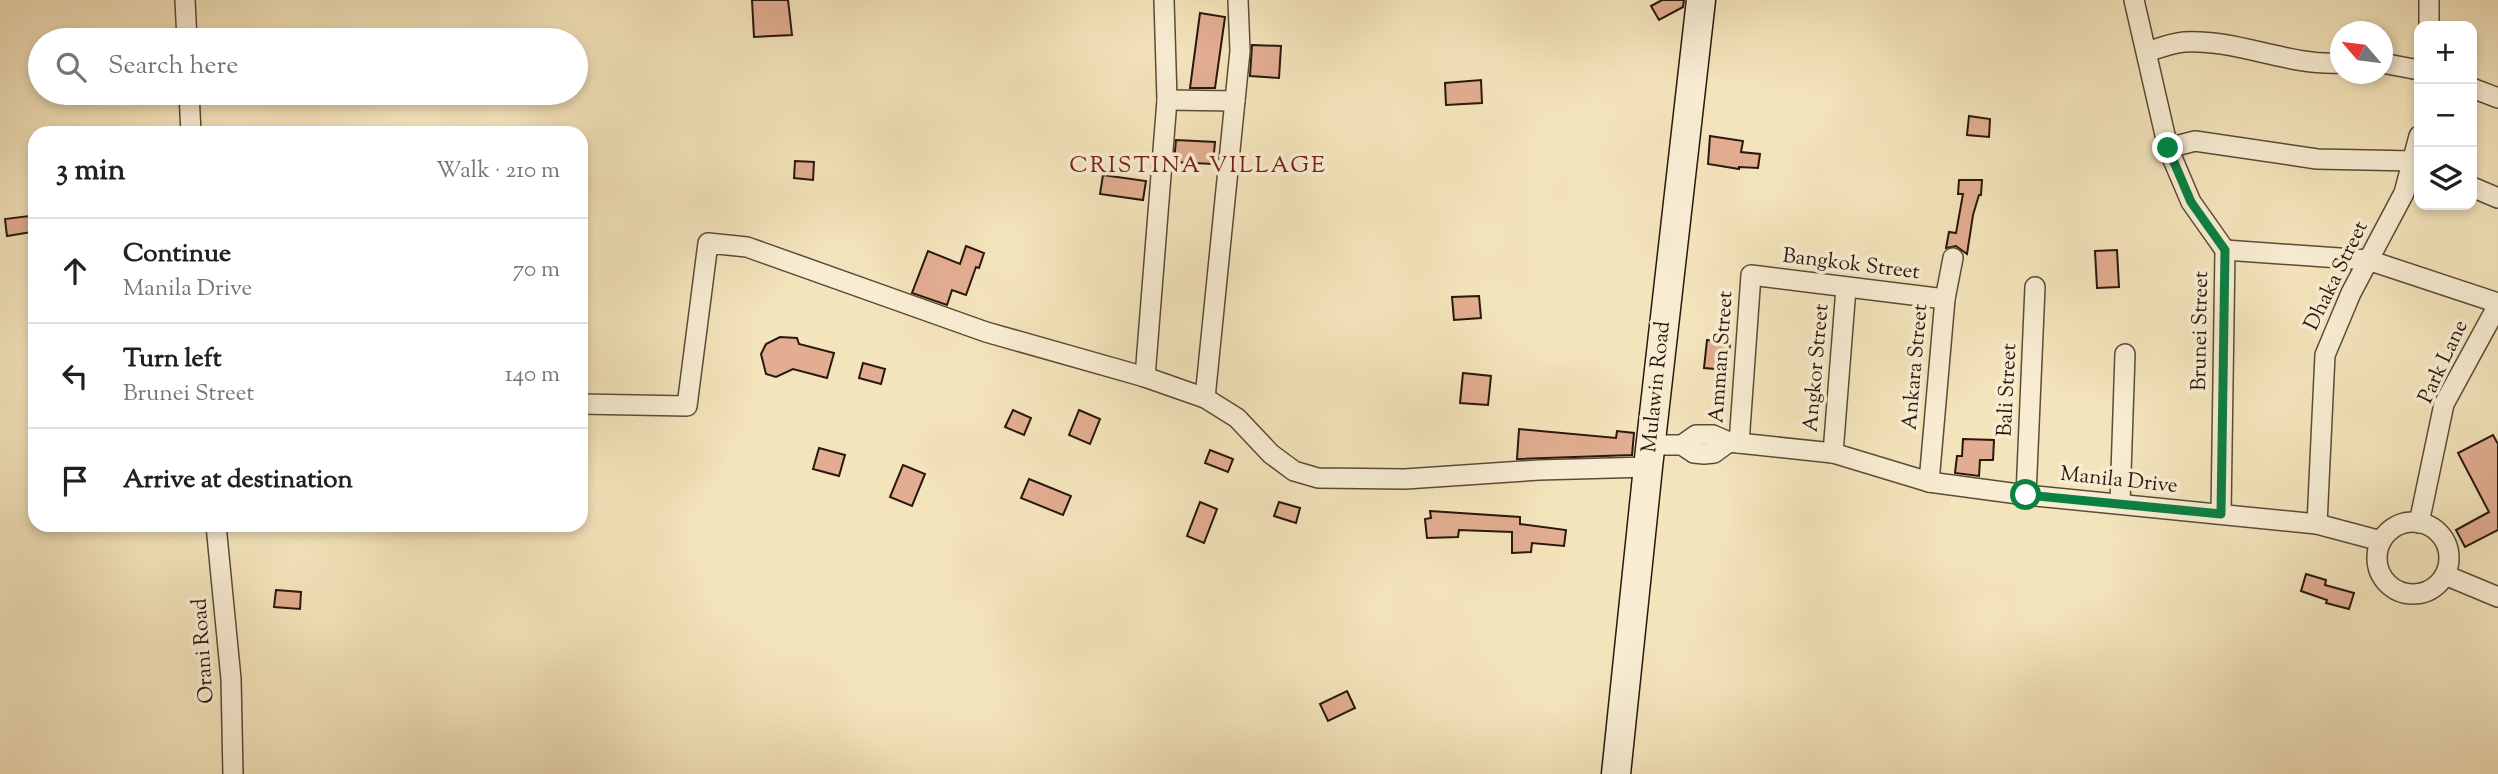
<!DOCTYPE html>
<html lang="en">
<head>
<meta charset="utf-8">
<style>
  :root { --surface:#fff; --page:#f6f6f6; --text:#202124; --muted:#757577; --line:#e0e0e0 }
  body { margin:0; font-family:"Sorts Mill Goudy",serif; background:var(--page); color:var(--text) }
  .controls { position:absolute; right:21px; top:21px; display:grid; overflow:hidden; border-radius:14px; box-shadow:0 4px 10px #0003 }
  .controls button { width:63px; height:63px; display:grid; place-items:center; padding:0; border:0; border-bottom:2px solid var(--line); background:var(--surface); color:var(--text); font:35px sans-serif }
  .compass { position:absolute; left:2330px; top:21px; width:63px; height:63px; border-radius:50%; background:var(--surface); box-shadow:0 4px 10px #0003; rotate:298deg }
  .stop { position:absolute; width:21px; height:21px; margin:-16px; border:5px solid #0b8043; border-radius:50%; background:#fff }
  .stop.end { background:#0b8043; border-color:#fff; box-shadow:0 2px 7px #0008 }
  .list { margin:0; padding:0; list-style:none }
  h2 { display:flex; justify-content:space-between; align-items:center; height:91px; margin:0; padding:0 28px; font-size:30px }
  h2 small { font-size:23px; font-weight:400; color:var(--muted) }
  .list li { display:grid; grid-template-columns:46px 1fr auto; gap:21px; align-items:center; box-sizing:border-box; height:105px; padding:0 28px; border-top:2px solid var(--line) }
  .list b { display:block; font-size:26px; white-space:nowrap }
  .list p { margin:0; font-size:23px; white-space:nowrap; color:var(--muted) }
  .list em { font-size:23px; font-style:normal; color:var(--muted) }
  .icon { flex:none; width:38px; height:38px; fill:none; stroke:currentColor; stroke-width:2; stroke-linecap:round; stroke-linejoin:round }
  .map { position:relative; flex:none; width:2498px; height:774px; overflow:hidden }
  .search { position:absolute; background:var(--surface); box-shadow:0 4px 10px #0003; left:28px; top:28px; width:560px; height:77px; display:flex; align-items:center; gap:18px; box-sizing:border-box; padding:0 24px; border-radius:38px; color:var(--muted); font-size:26px }
  .panel { position:absolute; background:var(--surface); box-shadow:0 4px 10px #0003; left:28px; top:126px; width:560px; height:406px; border-radius:21px }
  .map>svg:first-child { display:block }
  .building { fill:#e2ad91; stroke:#28180d; stroke-width:2 }
  .lines { fill:none; stroke-linecap:round; stroke-linejoin:round }
  .minor-casing { stroke:#5b4b38; stroke-width:22 }
  .secondary-casing { stroke:#28180d; stroke-width:31 }
  .minor { stroke:#f8edd3; stroke-width:19 }
  .secondary { stroke:#f8edd3; stroke-width:28 }
  .route { stroke:#0b8043; stroke-width:9 }
  .labels { text-anchor:middle; dominant-baseline:central; stroke-width:7; stroke-linejoin:round; paint-order:stroke }
  .street-label { font-size:21px; fill:#28180d; stroke:#f8edd3 }
  .neighbourhood-label { font-size:23px; letter-spacing:2px; fill:#7a1f14; stroke:#f8edd3 }
</style>
</head>
<body>
<div class="map">
<svg width="2498" height="774" viewBox="0 0 2498 774">
  <rect width="100%" height="100%" fill="#f4e4bb"/>
  <filter id="stains"><feTurbulence type="fractalNoise" baseFrequency=".00286" numOctaves="4"/><feColorMatrix values="0 0 0 0 .2 0 0 0 0 .09 0 0 0 0 .02 0 0 0 .5 -.17"/></filter>
  <radialGradient id="worn" r=".72"><stop offset=".6" stop-color="#630" stop-opacity="0"/><stop offset="1" stop-color="#630" stop-opacity=".3"/></radialGradient>
  <g class="building">
    <polygon points="752,0 788,0 792,35 754,37"/>
    <polygon points="1662,0 1684,0 1683,7 1659,20 1651,6"/>
    <polygon points="1200,13 1225,17 1215,88 1190,88"/>
    <polygon points="1252,45 1281,46 1279,78 1250,76"/>
    <polygon points="1481,80 1482,103 1446,105 1445,83"/>
    <polygon points="1969,116 1990,119 1989,137 1967,135"/>
    <polygon points="1710,136 1743,141 1741,152 1760,154 1758,168 1739,167 1739,169 1708,164"/>
    <polygon points="1176,140 1215,142 1213,164 1174,162"/>
    <polygon points="795,161 814,162 813,180 794,178"/>
    <polygon points="1103,175 1146,181 1143,200 1100,194"/>
    <polygon points="1959,180 1982,180 1981,195 1979,195 1973,215 1967,254 1956,246 1946,248 1949,232 1956,233 1963,194 1958,194"/>
    <polygon points="29,216 32,232 7,236 5,219"/>
    <polygon points="966,246 984,253 979,268 976,267 966,295 952,290 947,305 912,293 928,251 960,264"/>
    <polygon points="2117,250 2119,287 2097,288 2095,251"/>
    <polygon points="1479,296 1481,318 1454,320 1452,297"/>
    <polygon points="780,337 797,338 799,344 834,353 827,378 793,369 776,377 766,374 761,354 766,344"/>
    <polygon points="1707,340 1730,342 1728,370 1704,368"/>
    <polygon points="863,363 885,369 881,384 859,378"/>
    <polygon points="1463,373 1491,376 1488,405 1460,403"/>
    <polygon points="1013,410 1031,418 1024,435 1005,427"/>
    <polygon points="1079,410 1100,419 1090,444 1069,435"/>
    <polygon points="1519,429 1616,438 1617,431 1634,433 1632,455 1517,459"/>
    <polygon points="2493,435 2498,444 2498,530 2465,547 2456,530 2489,512 2458,453"/>
    <polygon points="1963,439 1994,440 1993,460 1980,460 1979,476 1955,473 1957,456 1962,456"/>
    <polygon points="819,448 845,455 839,476 813,469"/>
    <polygon points="1210,450 1233,459 1228,472 1205,463"/>
    <polygon points="903,465 925,474 912,506 890,497"/>
    <polygon points="1029,479 1071,496 1063,515 1021,498"/>
    <polygon points="1200,502 1217,509 1204,543 1187,536"/>
    <polygon points="1279,502 1300,508 1296,523 1274,516"/>
    <polygon points="1430,511 1520,517 1520,524 1566,530 1564,546 1532,543 1531,552 1512,553 1512,532 1459,530 1458,537 1427,538 1425,519 1431,518"/>
    <polygon points="2306,574 2326,580 2325,585 2354,593 2349,609 2326,603 2327,600 2301,591"/>
    <polygon points="276,590 301,592 300,609 274,607"/>
    <polygon points="1347,691 1355,708 1328,721 1320,704"/>
  </g>
  <g class="lines">
    <defs>
      <g id="minor">
        <polyline points="185,0 187,40"/>
        <polyline points="2134,0 2168,148 2191,202 2225,250 2221,514"/>
        <polyline points="2429,26 2429,0"/>
        <path d="M2147,52c12,-4 25,-9 37,-10 53,-3 104,24 156,21"/>
        <polyline points="2382,63 2419,70"/>
        <polyline points="2472,88 2498,98"/>
        <polyline points="189,93 191,133"/>
        <polyline points="1167,100 1235,101"/>
        <polyline points="2168,148 2195,141 2317,159 2414,161 2419,164"/>
        <polyline points="2472,187 2498,198"/>
        <polyline points="2225,250 2368,260 2498,303"/>
        <polyline points="1145,377 1167,100 1164,0"/>
        <polyline points="1205,398 1240,51 1238,0"/>
        <polyline points="581,404 687,406 708,243 747,247 986,332 1145,377 1205,398 1237,418 1271,454 1294,471 1318,478 1405,479 1539,470 1648,467"/>
        <polyline points="1739,443 1751,275 1945,299"/>
        <polyline points="1650,445 1682,445 1694,453 1704,454 1714,453 1729,442"/>
        <polyline points="1682,445 1696,435 1713,435 1729,442 1833,453 1929,482 2026,495 2317,524 2381,541"/>
        <polyline points="1833,453 1846,288"/>
        <polyline points="1929,482 1945,299 1953,258"/>
        <polyline points="2026,495 2035,287"/>
        <polyline points="2120,503 2125,354"/>
        <circle cx="2413" cy="558" r="36"/>
        <polyline points="2419,523 2444,404 2498,305"/>
        <polyline points="2317,524 2325,355 2351,293 2404,193 2419,136"/>
        <polyline points="216,525 231,679 233,774"/>
        <polyline points="2445,575 2498,597"/>
      </g>
      <polyline id="secondary" points="1616,774 1648,467 1701,0"/>
    </defs>
    <use href="#minor" class="minor-casing"/>
    <use href="#secondary" class="secondary-casing"/>
    <use href="#minor" class="minor"/>
    <use href="#secondary" class="secondary"/>
  </g>
  <g class="lines">
    <polyline class="route" points="2026,495 2221,514 2225,250 2191,202 2168,148"/>
  </g>
  <g class="labels">
    <g class="street-label">
      <text transform="translate(1851 265) rotate(7)">Bangkok Street</text>
      <text transform="translate(2337 276) rotate(-64)">Dhaka Street</text>
      <text transform="translate(2201 331) rotate(-89)">Brunei Street</text>
      <text transform="translate(1722 357) rotate(-86)">Amman Street</text>
      <text transform="translate(2444 362) rotate(-65)">Park Lane</text>
      <text transform="translate(1916 367) rotate(-85)">Ankara Street</text>
      <text transform="translate(1817 368) rotate(-85)">Angkor Street</text>
      <text transform="translate(1657 387) rotate(-84)">Mulawin Road</text>
      <text transform="translate(2008 390) rotate(-87)">Bali Street</text>
      <text transform="translate(2119 481) rotate(6)">Manila Drive</text>
      <text transform="translate(204 651) rotate(-94)">Orani Road</text>
    </g>
    <g class="neighbourhood-label">
      <text x="1198" y="166">CRISTINA VILLAGE</text>
    </g>
  </g>
  <rect width="100%" height="100%" filter="url(#stains)"/>
  <rect width="100%" height="100%" fill="url(#worn)"/>
</svg>
<div class="controls">
<button>+</button>
<button>−</button>
<button><svg class="icon" aria-label="layers" viewBox="0 0 24 24"><path d="M12 4l9 5-9 5-9-5zM3 14l9 5 9-5"/></svg></button>
</div>
<svg class="compass" viewBox="-18 -18 36 36"><path d="M0-13l5 13h-10z" fill="#e53935"/><path d="M0 13l5-13h-10z" fill="#757577"/></svg>
<div class="stop" style="left:2026px;top:495px"></div>
<div class="stop end" style="left:2168px;top:148px"></div>
<div class="search"><svg class="icon" aria-label="search" viewBox="0 0 24 24"><circle cx="10" cy="10" r="6"/><path d="M15 15l6 6"/></svg>Search here</div>
<section class="panel">
<h2>3 min<small>Walk · 210 m</small></h2>
<ul class="list">
<li><svg class="icon" aria-label="ahead" viewBox="0 0 24 24"><path d="M12 20V5M6 11l6-6 6 6"/></svg><div><b>Continue</b><p>Manila Drive</p></div><em>70 m</em></li>
<li><svg class="icon" aria-label="left" viewBox="0 0 24 24"><path d="M17 20v-9H6M10 6l-5 5 5 5"/></svg><div><b>Turn left</b><p>Brunei Street</p></div><em>140 m</em></li>
<li><svg class="icon" aria-label="arrive" viewBox="0 0 24 24"><path d="M6 21V4h12l-3 4 3 4H6"/></svg><div><b>Arrive at destination</b></div></li>
</ul>
</section>
</div>
</body>
</html>
